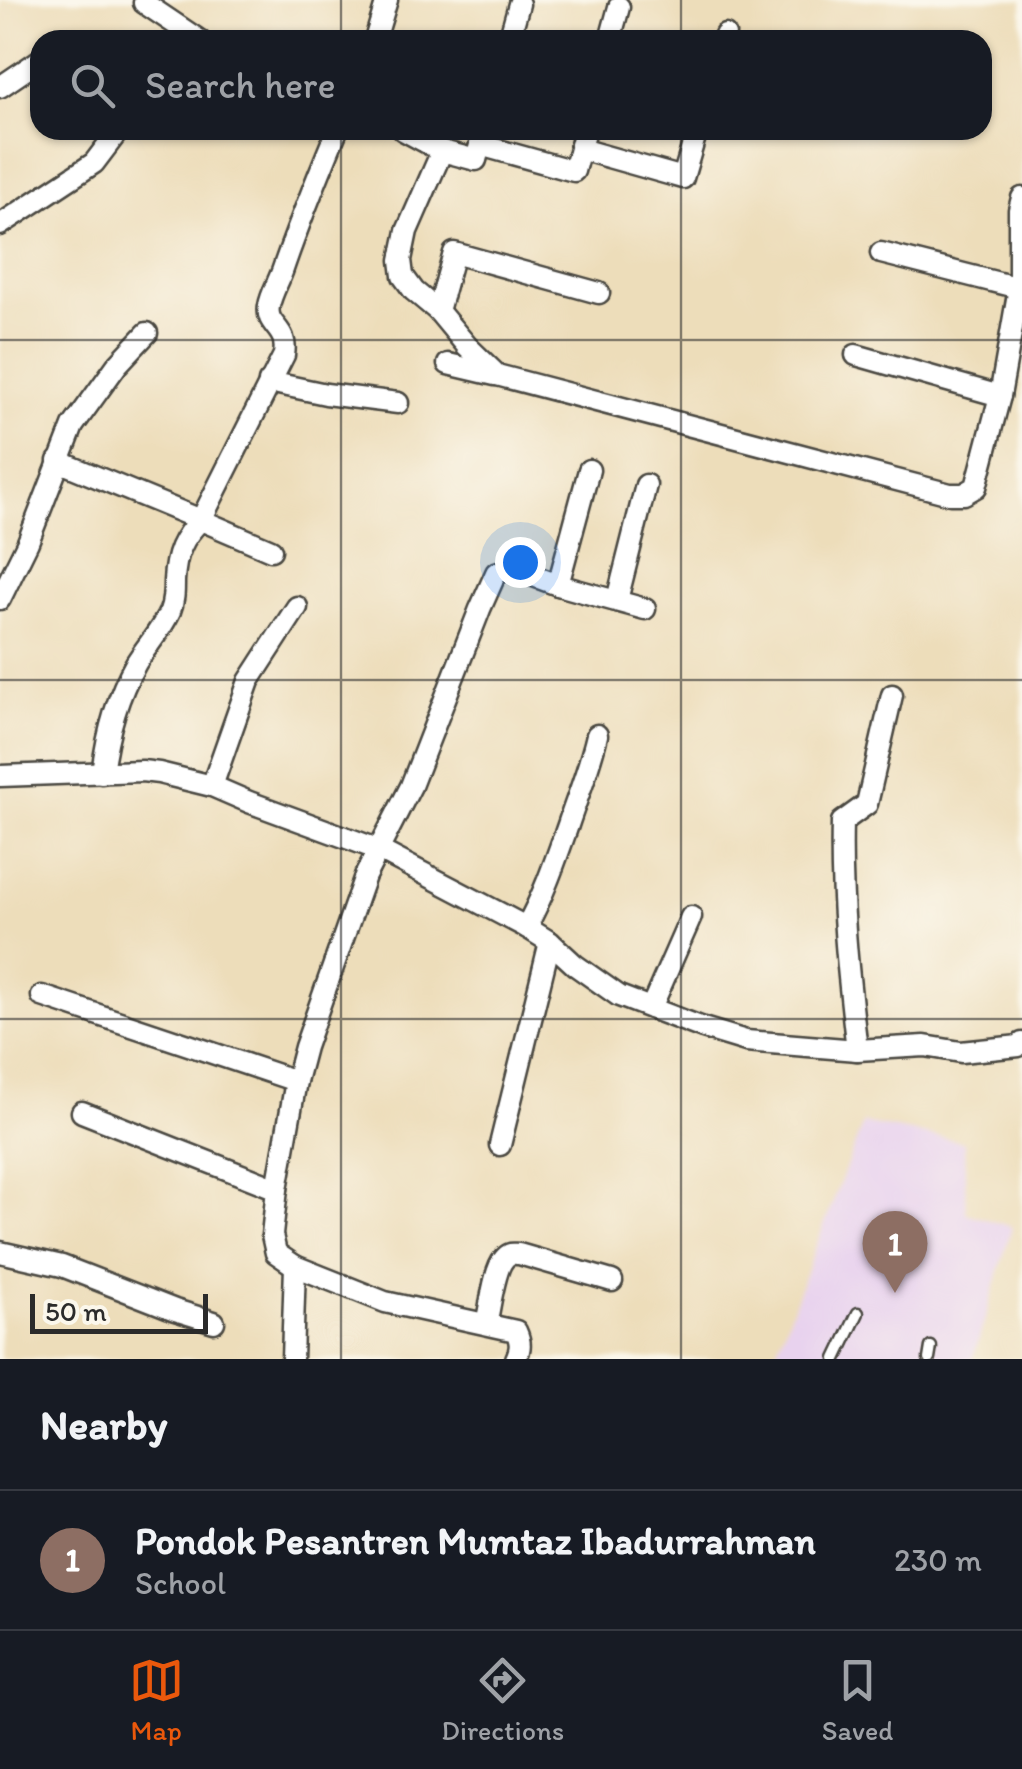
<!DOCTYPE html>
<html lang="en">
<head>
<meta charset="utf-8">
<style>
  :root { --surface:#171b24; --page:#20242c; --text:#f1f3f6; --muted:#9ea1a6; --line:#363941; --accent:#ea580c }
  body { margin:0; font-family:Itim,sans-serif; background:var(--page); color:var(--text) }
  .scale { position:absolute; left:30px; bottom:25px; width:178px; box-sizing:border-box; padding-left:10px; border:5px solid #2b2b2b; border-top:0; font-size:28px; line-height:35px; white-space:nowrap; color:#2b2b2b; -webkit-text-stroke:8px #fbf7ec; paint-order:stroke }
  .you { position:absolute; left:520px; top:562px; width:35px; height:35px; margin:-25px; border:8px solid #fff; border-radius:50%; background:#1a73e8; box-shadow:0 0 0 15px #1a73e833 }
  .badge { display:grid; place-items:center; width:65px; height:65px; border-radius:50%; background:var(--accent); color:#fff; font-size:32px; font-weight:700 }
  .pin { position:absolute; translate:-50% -82px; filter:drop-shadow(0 2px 5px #0008) }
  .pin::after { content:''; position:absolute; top:52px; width:35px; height:30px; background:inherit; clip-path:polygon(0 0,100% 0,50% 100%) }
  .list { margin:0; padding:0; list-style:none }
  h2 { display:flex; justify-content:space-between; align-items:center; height:130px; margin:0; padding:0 40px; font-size:42px }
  h2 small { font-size:32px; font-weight:400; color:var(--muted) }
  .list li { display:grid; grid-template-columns:65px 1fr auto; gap:30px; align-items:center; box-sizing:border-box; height:140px; padding:0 40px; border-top:2px solid var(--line) }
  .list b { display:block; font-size:38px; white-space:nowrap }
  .list p { margin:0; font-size:32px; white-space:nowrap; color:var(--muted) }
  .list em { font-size:32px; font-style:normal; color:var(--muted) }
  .icon { flex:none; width:55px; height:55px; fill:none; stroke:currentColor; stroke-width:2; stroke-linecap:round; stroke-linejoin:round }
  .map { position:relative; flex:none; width:1022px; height:1359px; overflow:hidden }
  .search { position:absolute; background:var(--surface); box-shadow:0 2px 8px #0004; left:30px; right:30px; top:30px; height:110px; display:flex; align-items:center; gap:25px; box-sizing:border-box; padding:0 35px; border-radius:30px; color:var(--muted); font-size:38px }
  .sheet { height:270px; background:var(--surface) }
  nav { display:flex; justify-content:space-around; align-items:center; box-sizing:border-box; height:140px; border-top:2px solid var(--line); background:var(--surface); font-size:28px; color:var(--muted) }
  nav a { display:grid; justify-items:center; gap:5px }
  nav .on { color:var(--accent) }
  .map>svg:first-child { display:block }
  .built { fill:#e8d2ee }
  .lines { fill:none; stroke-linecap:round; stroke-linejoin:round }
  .lane-casing { stroke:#484640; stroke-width:15 }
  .street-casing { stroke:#484640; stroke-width:25 }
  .lane { stroke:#fff; stroke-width:10 }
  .street { stroke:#fff; stroke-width:20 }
  .grid { fill:none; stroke:#2b2b2b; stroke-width:2.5; stroke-opacity:0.55 }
</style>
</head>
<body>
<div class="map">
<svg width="1022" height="1359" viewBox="0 0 1022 1359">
  <rect width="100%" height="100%" fill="#fbf7ec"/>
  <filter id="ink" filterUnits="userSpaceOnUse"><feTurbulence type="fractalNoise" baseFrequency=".01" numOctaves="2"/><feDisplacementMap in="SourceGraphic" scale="20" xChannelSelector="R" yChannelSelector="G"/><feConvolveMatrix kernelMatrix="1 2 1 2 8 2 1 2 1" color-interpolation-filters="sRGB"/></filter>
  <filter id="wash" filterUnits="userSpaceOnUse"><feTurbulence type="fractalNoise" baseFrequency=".0048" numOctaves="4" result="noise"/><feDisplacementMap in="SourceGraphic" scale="40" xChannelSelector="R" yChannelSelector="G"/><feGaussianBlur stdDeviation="2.25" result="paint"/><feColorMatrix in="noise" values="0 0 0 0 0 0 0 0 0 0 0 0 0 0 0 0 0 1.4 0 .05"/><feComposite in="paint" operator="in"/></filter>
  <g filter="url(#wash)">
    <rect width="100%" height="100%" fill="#edddba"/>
    <polygon class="built" points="863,1123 964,1142 966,1213 1012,1227 973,1359 773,1359"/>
  </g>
  <g filter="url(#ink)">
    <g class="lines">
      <defs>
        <g id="lane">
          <polyline points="836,1359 858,1313"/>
          <polyline points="929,1359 931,1347"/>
        </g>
        <g id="street">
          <polyline points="145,0 144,3 199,40"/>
          <polyline points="375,40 387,0"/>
          <polyline points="509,40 519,4"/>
          <polyline points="610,40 619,7"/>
          <polyline points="724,40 725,35"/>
          <polyline points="0,87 40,60"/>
          <polyline points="403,130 442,151 407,231 401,260 403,276 414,291 438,311 467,346 497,375 950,494 964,494 976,487 1000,396 1019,288 1019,210 1022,198"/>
          <polyline points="480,145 574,171 585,130"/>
          <polyline points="580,149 683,178 697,130"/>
          <polyline points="442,151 476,160 484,130"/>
          <polyline points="0,225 94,163 119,130"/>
          <polyline points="881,253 1019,288"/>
          <polyline points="438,311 454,253 599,293"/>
          <polyline points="856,355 1000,396"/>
          <polyline points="448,364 495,375"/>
          <polyline points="269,382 326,394 398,403"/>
          <path d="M58,461l143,59 83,-165c5,-28 -19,-28 -15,-49 2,-12 10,-25 14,-37 16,-47 35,-93 54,-139"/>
          <polyline points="558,585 589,470"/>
          <polyline points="0,599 28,542 73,426 117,365 147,333"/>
          <polyline points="617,600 646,485"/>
          <path d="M102,773c5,-39 14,-75 34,-110 11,-18 25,-32 34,-52 4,-10 4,-19 4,-30 1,-25 8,-44 27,-61l70,30"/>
          <polyline points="0,776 142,771 159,773 212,786 249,802 377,849 526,927 550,942 575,965 619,996 703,1028 746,1041 857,1050 925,1046 961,1052 1019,1046 1022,1043"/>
          <polyline points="212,786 249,681 297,607"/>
          <path d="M526,927c18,-32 30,-68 42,-102 10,-30 22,-59 29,-90"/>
          <polyline points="42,996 296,1081"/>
          <polyline points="651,1008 691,917"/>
          <path d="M857,1050c-9,-76 -17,-151 -15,-228l25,-18 25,-109"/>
          <polyline points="82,1112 277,1189"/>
          <polyline points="500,1145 550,942"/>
          <polyline points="0,1252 62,1266 175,1310 214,1322"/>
          <path d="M486,1324c4,-15 8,-54 18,-65 6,-7 7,-5 15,-5l93,27"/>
          <polyline points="292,1359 295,1266"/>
          <path d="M516,1359c5,-11 5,-17 0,-28l-131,-29 -90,-36 -19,-13 -4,-18 5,-46 19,-108 9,-34 60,-171 46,-90 69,-177 16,-36 16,-5 46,17 87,24"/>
        </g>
      </defs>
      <use href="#lane" class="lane-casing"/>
      <use href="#street" class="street-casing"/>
      <use href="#lane" class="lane"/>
      <use href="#street" class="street"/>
    </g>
  </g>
  <path class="grid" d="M341,0v40M681,0v40M341,130v1229M681,130v1229M0,340h1022M0,680h1022M0,1019h1022"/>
</svg>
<div class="scale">50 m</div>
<div class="you"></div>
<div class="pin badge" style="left:895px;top:1293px;background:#8d6e63">1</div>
<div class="search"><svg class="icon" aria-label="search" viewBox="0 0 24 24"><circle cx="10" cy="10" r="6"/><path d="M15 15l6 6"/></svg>Search here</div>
</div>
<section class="sheet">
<h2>Nearby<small></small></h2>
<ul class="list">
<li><span class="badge" style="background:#8d6e63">1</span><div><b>Pondok Pesantren Mumtaz Ibadurrahman</b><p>School</p></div><em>230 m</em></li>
</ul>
</section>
<nav>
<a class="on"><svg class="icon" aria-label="map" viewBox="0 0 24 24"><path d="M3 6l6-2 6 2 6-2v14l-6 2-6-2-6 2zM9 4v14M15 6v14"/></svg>Map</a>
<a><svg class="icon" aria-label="directions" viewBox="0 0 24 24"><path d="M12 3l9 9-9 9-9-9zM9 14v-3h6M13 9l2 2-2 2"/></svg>Directions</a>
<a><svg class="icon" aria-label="saved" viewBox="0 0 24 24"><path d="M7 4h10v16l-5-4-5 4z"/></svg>Saved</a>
</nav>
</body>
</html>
